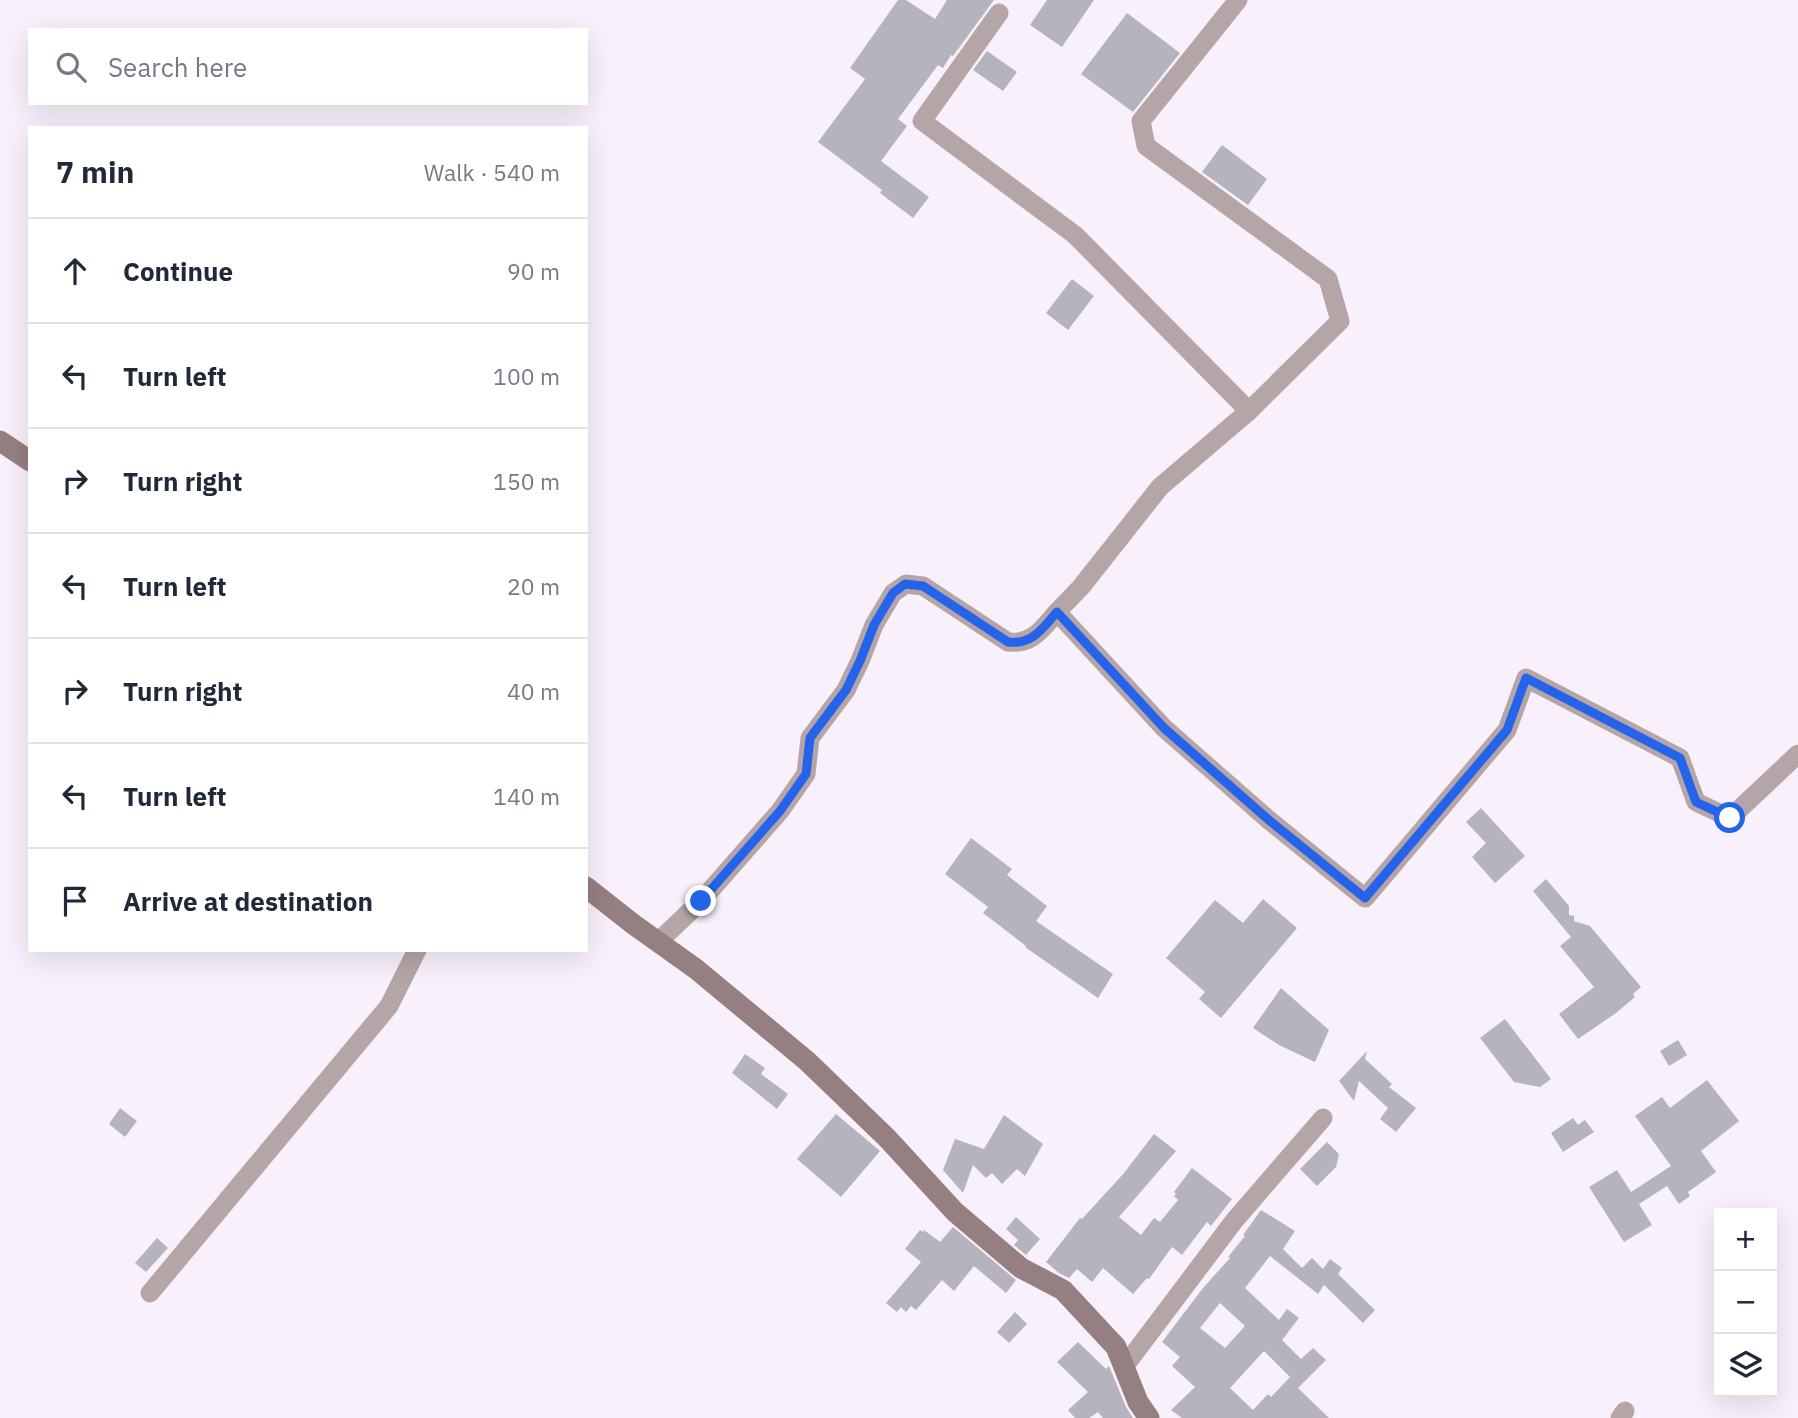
<!DOCTYPE html>
<html lang="en">
<head>
<meta charset="utf-8">
<style>
  :root { --surface:#fff; --page:#f2f2f3; --text:#1f2937; --muted:#747a83; --line:#e0e1e3 }
  body { margin:0; font-family:"IBM Plex Sans",sans-serif; background:var(--page); color:var(--text) }
  .controls { position:absolute; right:21px; bottom:21px; display:grid; overflow:hidden; border-radius:0px; box-shadow:0 7px 28px #0002 }
  .controls button { width:63px; height:63px; display:grid; place-items:center; padding:0; border:0; border-bottom:2px solid var(--line); background:var(--surface); color:var(--text); font:35px sans-serif }
  .stop { position:absolute; width:21px; height:21px; margin:-16px; border:5px solid #2563eb; border-radius:50%; background:#fff }
  .stop.end { background:#2563eb; border-color:#fff; box-shadow:0 2px 7px #0008 }
  .list { margin:0; padding:0; list-style:none }
  h2 { display:flex; justify-content:space-between; align-items:center; height:91px; margin:0; padding:0 28px; font-size:30px }
  h2 small { font-size:23px; font-weight:400; color:var(--muted) }
  .list li { display:grid; grid-template-columns:46px 1fr auto; gap:21px; align-items:center; box-sizing:border-box; height:105px; padding:0 28px; border-top:2px solid var(--line) }
  .list b { display:block; font-size:26px; white-space:nowrap }
  .list em { font-size:23px; font-style:normal; color:var(--muted) }
  .icon { flex:none; width:38px; height:38px; fill:none; stroke:currentColor; stroke-width:2; stroke-linecap:round; stroke-linejoin:round }
  .map { position:relative; flex:none; width:1798px; height:1418px; overflow:hidden }
  .search { position:absolute; background:var(--surface); box-shadow:0 7px 28px #0002; left:28px; top:28px; width:560px; height:77px; display:flex; align-items:center; gap:18px; box-sizing:border-box; padding:0 24px; border-radius:0px; color:var(--muted); font-size:26px }
  .panel { position:absolute; background:var(--surface); box-shadow:0 7px 28px #0002; left:28px; top:126px; width:560px; height:826px; border-radius:0px }
  .map>svg:first-child { display:block }
  .building { fill:#b5b4be; fill-rule:evenodd }
  .lines { fill:none; stroke-linecap:round; stroke-linejoin:round }
  .street { stroke:#b5a5a7; stroke-width:19 }
  .secondary { stroke:#967f81; stroke-width:21 }
  .route { stroke:#2563eb; stroke-width:9 }
</style>
</head>
<body>
<div class="map">
<svg width="1798" height="1418" viewBox="0 0 1798 1418">
  <rect width="100%" height="100%" fill="#f8f1fb"/>
  <g class="building">
    <polygon points="898,0 906,0 935,19 947,0 994,0 953,56 951,55 943,68 938,65 898,119 907,126 881,161 929,197 913,218 880,193 882,190 818,142 865,79 850,68"/>
    <polygon points="1047,0 1094,0 1062,47 1030,25"/>
    <polygon points="1127,13 1180,53 1133,112 1081,74"/>
    <polygon points="987,51 1017,72 1003,91 973,70"/>
    <polygon points="1222,145 1267,179 1248,205 1202,172"/>
    <polygon points="1072,279 1094,296 1068,330 1046,313"/>
    <polygon points="1481,808 1525,856 1495,883 1472,857 1486,843 1466,822"/>
    <polygon points="971,838 1012,869 1007,875 1047,906 1036,921 1113,974 1098,998 1025,947 1026,946 983,913 988,907 945,874"/>
    <polygon points="1546,879 1569,906 1569,915 1574,916 1574,921 1590,926 1641,987 1633,994 1635,997 1616,1013 1578,1039 1559,1014 1594,987 1560,946 1571,937 1533,891"/>
    <polygon points="1263,899 1297,928 1221,1018 1199,999 1205,992 1166,958 1215,900 1243,923"/>
    <polygon points="1281,988 1329,1030 1315,1062 1279,1045 1253,1028"/>
    <polygon points="1505,1019 1551,1079 1540,1087 1514,1082 1480,1038"/>
    <polygon points="1678,1040 1687,1055 1669,1066 1660,1051"/>
    <polygon points="1367,1051 1365,1059 1392,1084 1389,1087 1416,1108 1396,1132 1380,1119 1388,1108 1359,1081 1354,1101 1339,1081"/>
    <polygon points="745,1054 765,1068 761,1074 788,1094 777,1109 732,1073"/>
    <polygon points="1707,1080 1739,1121 1701,1151 1716,1172 1688,1192 1690,1196 1679,1204 1667,1186 1639,1204 1652,1225 1624,1242 1589,1187 1617,1170 1631,1192 1671,1166 1635,1116 1662,1097 1670,1108"/>
    <polygon points="120,1108 137,1121 125,1137 109,1124"/>
    <polygon points="836,1114 880,1151 841,1197 797,1159"/>
    <polygon points="1004,1115 1043,1144 1025,1176 1017,1169 1002,1184 992,1173 986,1178 973,1165 963,1193 943,1170 955,1139 984,1149"/>
    <polygon points="1573,1118 1578,1125 1585,1120 1594,1132 1563,1152 1551,1133"/>
    <polygon points="1154,1134 1176,1151 1119,1217 1141,1235 1154,1218 1160,1222 1178,1200 1174,1196 1176,1194 1174,1192 1192,1168 1232,1199 1211,1226 1207,1222 1182,1255 1172,1247 1149,1279 1147,1278 1133,1294 1103,1268 1092,1282 1077,1269 1069,1278 1059,1273 1046,1262 1080,1218 1082,1219 1124,1173"/>
    <polygon points="1327,1142 1339,1154 1336,1167 1317,1186 1300,1169"/>
    <path d="M1261,1210l34,21 -12,18 19,19 10,-10 11,11 7,-10 12,9 -4,6 37,36 -12,13 -39,-38 -6,9 -48,-38 -25,32 34,32 8,-11 12,9 -17,22 19,19 12,-11 13,12 -28,28 31,30h-147l-11,-8 24,-23 -23,-21 8,-9 -18,-15 41,-54 27,-30 -2,-1 17,-21 -2,-1zM1220,1303l25,23 -20,22 -25,-20zM1264,1351l26,26 -19,20 -3,-3 -15,16 -23,-22z"/>
    <polygon points="1016,1217 1040,1239 1026,1255 1014,1245 1018,1240 1006,1229"/>
    <polygon points="953,1227 1016,1280 1006,1293 974,1266 954,1291 942,1280 916,1310 911,1306 906,1312 901,1307 897,1312 886,1303 921,1262 905,1249 920,1230 923,1232 924,1230 940,1242"/>
    <polygon points="157,1238 168,1248 146,1272 135,1263"/>
    <polygon points="1015,1312 1027,1324 1009,1343 997,1332"/>
    <polygon points="1078,1342 1106,1369 1109,1366 1126,1407 1133,1418 1103,1418 1098,1412 1089,1418 1075,1418 1068,1410 1088,1392 1057,1362"/>
  </g>
  <g class="lines">
    <g class="street">
      <polyline points="999,13 922,121 1075,235 1249,411 1340,321 1328,279 1146,146 1141,121 1238,0"/>
      <polyline points="1249,411 1160,487 1081,587 1057,612 1164,728 1270,821 1365,898 1507,730 1526,678 1680,758 1696,802 1730,818 1798,754"/>
      <path d="M658,942l43,-41 79,-90 26,-37 4,-36 36,-48 14,-29 14,-36 19,-32 13,-9 17,2 85,56c24,3 34,-13 49,-30"/>
      <polyline points="150,1293 389,1006 417,950"/>
      <polyline points="1124,1367 1234,1221 1323,1118"/>
      <polyline points="1620,1418 1625,1411"/>
    </g>
    <g class="secondary">
      <polyline points="0,441 30,461"/>
      <polyline points="586,887 633,924 696,969 807,1061 887,1138 955,1212 1021,1268 1063,1290 1116,1347 1138,1402 1149,1418"/>
    </g>
  </g>
  <g class="lines">
    <path class="route" d="M701,901l79,-90 26,-37 4,-36 36,-48 14,-29 14,-36 19,-32 12,-9 18,2 85,56c24,3 34,-13 49,-30l107,116 106,93 95,77 142,-168 19,-52 154,80 16,44 34,16"/>
  </g>
</svg>
<div class="controls">
<button>+</button>
<button>−</button>
<button><svg class="icon" aria-label="layers" viewBox="0 0 24 24"><path d="M12 4l9 5-9 5-9-5zM3 14l9 5 9-5"/></svg></button>
</div>
<div class="stop" style="left:1730px;top:818px"></div>
<div class="stop end" style="left:701px;top:901px"></div>
<div class="search"><svg class="icon" aria-label="search" viewBox="0 0 24 24"><circle cx="10" cy="10" r="6"/><path d="M15 15l6 6"/></svg>Search here</div>
<section class="panel">
<h2>7 min<small>Walk · 540 m</small></h2>
<ul class="list">
<li><svg class="icon" aria-label="ahead" viewBox="0 0 24 24"><path d="M12 20V5M6 11l6-6 6 6"/></svg><div><b>Continue</b></div><em>90 m</em></li>
<li><svg class="icon" aria-label="left" viewBox="0 0 24 24"><path d="M17 20v-9H6M10 6l-5 5 5 5"/></svg><div><b>Turn left</b></div><em>100 m</em></li>
<li><svg class="icon" aria-label="right" viewBox="0 0 24 24"><path d="M7 20v-9h11M14 6l5 5-5 5"/></svg><div><b>Turn right</b></div><em>150 m</em></li>
<li><svg class="icon" aria-label="left" viewBox="0 0 24 24"><path d="M17 20v-9H6M10 6l-5 5 5 5"/></svg><div><b>Turn left</b></div><em>20 m</em></li>
<li><svg class="icon" aria-label="right" viewBox="0 0 24 24"><path d="M7 20v-9h11M14 6l5 5-5 5"/></svg><div><b>Turn right</b></div><em>40 m</em></li>
<li><svg class="icon" aria-label="left" viewBox="0 0 24 24"><path d="M17 20v-9H6M10 6l-5 5 5 5"/></svg><div><b>Turn left</b></div><em>140 m</em></li>
<li><svg class="icon" aria-label="arrive" viewBox="0 0 24 24"><path d="M6 21V4h12l-3 4 3 4H6"/></svg><div><b>Arrive at destination</b></div></li>
</ul>
</section>
</div>
</body>
</html>
